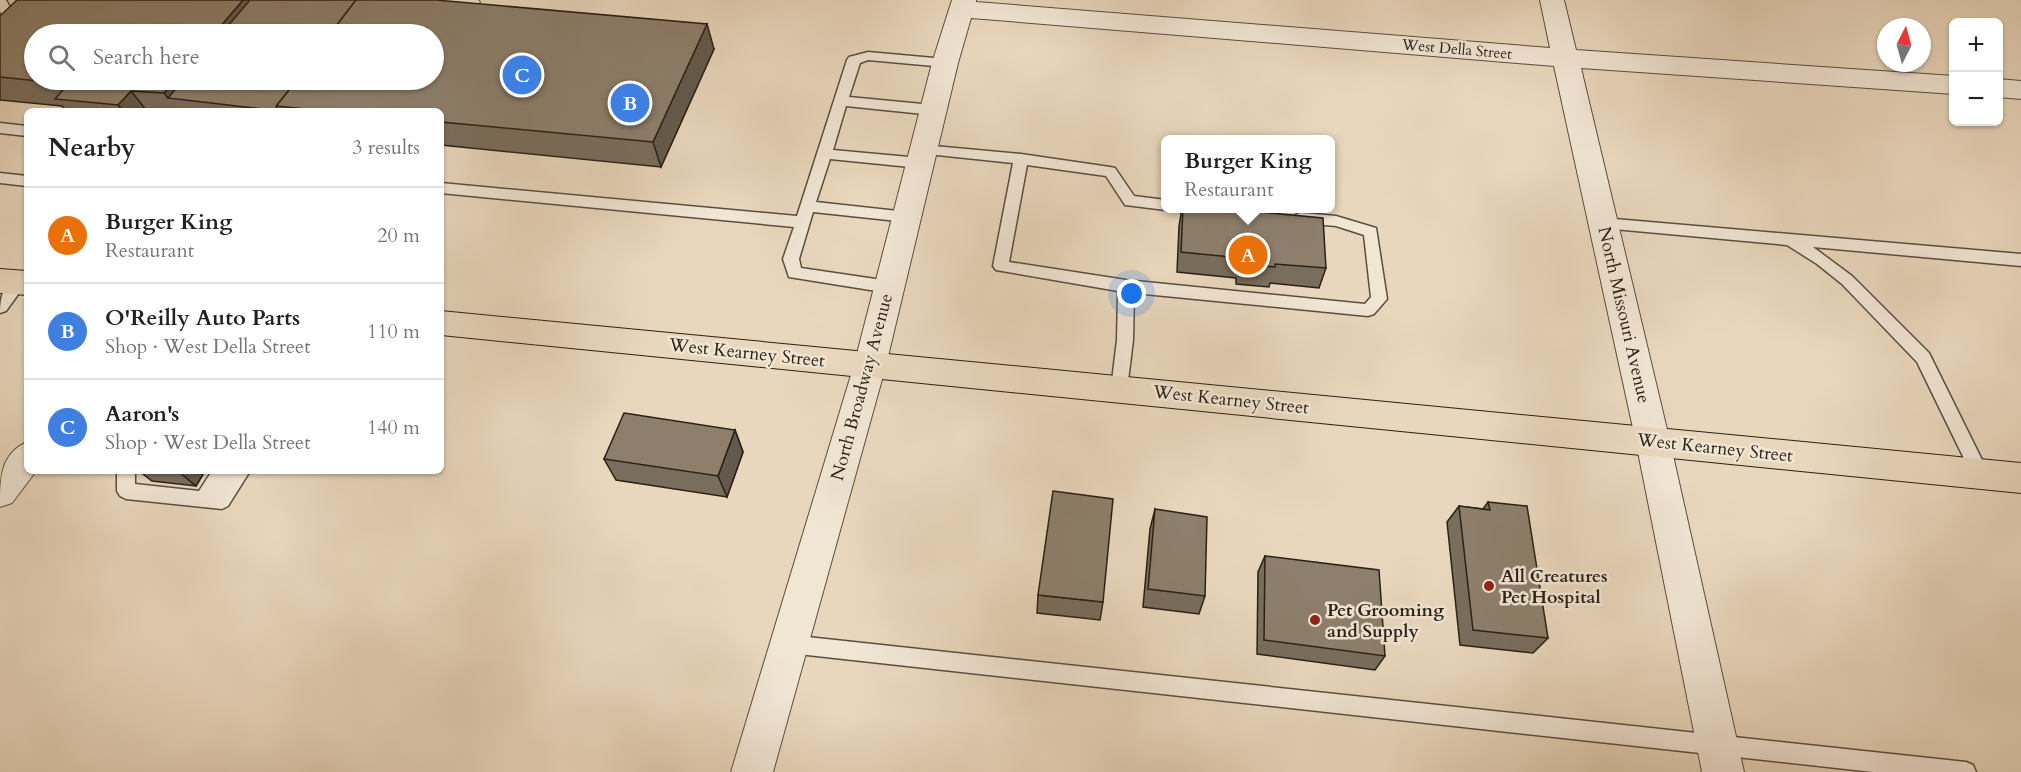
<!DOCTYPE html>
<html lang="en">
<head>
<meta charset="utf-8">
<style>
  :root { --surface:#fff; --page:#f2f2f2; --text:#202124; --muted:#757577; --line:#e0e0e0; --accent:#db2777 }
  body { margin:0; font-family:Cardo,serif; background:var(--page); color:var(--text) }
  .controls { position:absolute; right:18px; top:18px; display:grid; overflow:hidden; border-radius:9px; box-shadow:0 2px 4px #0004 }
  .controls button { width:54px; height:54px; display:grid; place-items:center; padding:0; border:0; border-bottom:2px solid var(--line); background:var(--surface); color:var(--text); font:30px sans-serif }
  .compass { position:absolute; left:1877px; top:18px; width:54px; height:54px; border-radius:50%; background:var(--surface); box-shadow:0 2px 4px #0004; rotate:6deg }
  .you { position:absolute; left:1132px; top:294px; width:21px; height:21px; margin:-15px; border:4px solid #fff; border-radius:50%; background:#1a73e8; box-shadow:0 0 0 9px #1a73e833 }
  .badge { display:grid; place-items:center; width:39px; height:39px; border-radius:50%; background:var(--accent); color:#fff; font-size:20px; font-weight:700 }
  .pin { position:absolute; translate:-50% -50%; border:3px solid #fff; box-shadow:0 2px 6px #0006 }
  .popup { position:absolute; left:1161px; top:135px; width:174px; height:78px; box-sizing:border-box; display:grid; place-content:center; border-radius:9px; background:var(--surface); filter:drop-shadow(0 2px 4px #0005); font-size:20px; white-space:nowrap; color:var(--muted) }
  .popup b { font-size:22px; color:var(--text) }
  .popup::after { content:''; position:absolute; left:50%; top:100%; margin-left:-12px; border:12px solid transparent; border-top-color:var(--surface) }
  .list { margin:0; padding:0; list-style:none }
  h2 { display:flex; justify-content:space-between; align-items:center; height:78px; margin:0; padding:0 24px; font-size:26px }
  h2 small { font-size:20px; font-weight:400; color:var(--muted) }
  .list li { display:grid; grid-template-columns:39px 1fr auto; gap:18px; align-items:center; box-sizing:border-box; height:96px; padding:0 24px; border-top:2px solid var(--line) }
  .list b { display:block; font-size:22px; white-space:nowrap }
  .list p { margin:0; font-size:20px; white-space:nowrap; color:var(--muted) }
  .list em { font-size:20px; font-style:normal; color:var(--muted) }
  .icon { flex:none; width:33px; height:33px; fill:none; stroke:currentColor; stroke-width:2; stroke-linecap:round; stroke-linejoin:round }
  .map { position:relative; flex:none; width:2021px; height:772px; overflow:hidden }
  .search { position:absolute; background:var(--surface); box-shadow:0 2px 4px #0004; left:24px; top:24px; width:420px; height:66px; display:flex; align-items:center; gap:15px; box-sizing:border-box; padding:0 21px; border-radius:33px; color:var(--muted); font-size:22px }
  .panel { position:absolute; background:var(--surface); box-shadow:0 2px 4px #0004; left:24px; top:108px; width:420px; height:366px; border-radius:9px }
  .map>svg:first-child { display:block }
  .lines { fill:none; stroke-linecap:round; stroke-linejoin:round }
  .lane-casing { stroke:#5a4e3f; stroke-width:3 }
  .street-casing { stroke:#5a4e3f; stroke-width:2 }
  .primary-casing { stroke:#2a2015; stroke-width:2 }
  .lane { fill:#f1e5d4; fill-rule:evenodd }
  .street { fill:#f1e5d4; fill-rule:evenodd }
  .primary { fill:#e9d7bd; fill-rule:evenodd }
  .wall { fill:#796d5d; stroke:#2a2015; stroke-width:1.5 }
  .shaded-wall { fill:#63594c; stroke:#2a2015; stroke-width:1.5 }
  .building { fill:#8d7f6c; stroke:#2a2015; stroke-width:1.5 }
  .poi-dot { fill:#8f2418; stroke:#f1e5d4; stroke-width:2 }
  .labels { text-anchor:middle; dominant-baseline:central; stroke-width:5; stroke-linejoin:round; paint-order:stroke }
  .far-street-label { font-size:15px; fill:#2a2015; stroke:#f1e5d4 }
  .street-label { font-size:18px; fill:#2a2015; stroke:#f1e5d4 }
  .poi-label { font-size:18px; font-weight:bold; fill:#2a2015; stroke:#f1e5d4; text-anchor:start }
</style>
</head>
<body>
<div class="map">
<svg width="2021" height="772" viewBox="0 0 2021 772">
  <rect width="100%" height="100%" fill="#e9d7bd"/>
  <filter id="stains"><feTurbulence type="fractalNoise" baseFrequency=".00333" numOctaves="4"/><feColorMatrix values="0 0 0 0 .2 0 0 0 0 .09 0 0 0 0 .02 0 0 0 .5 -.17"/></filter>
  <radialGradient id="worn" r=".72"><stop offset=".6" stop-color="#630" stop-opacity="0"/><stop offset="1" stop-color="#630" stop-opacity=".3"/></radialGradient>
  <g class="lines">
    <defs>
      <g id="lane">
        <polygon points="0,0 6,0 16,18 5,30 0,31 0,20 3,17 0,11"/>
        <polygon points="868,52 945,59 952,63 945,67 868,60 860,63 849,97 933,105 940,110 933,115 846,106 833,150 920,158 927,163 920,168 830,159 816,202 907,212 912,213 914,217 912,221 907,222 813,212 799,259 801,268 889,281 894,283 897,287 894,291 889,293 789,277 783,259 794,227 441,193 441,183 797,216 847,60 849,57"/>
        <polygon points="0,123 27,126 27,136 0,133"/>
        <polygon points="923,145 1021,154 1110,167 1115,168 1134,196 1166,200 1166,208 1171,208 1166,210 1125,205 1106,176 1027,165 1009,262 1126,280 1365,304 1371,297 1364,235 1336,226 1302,223 1297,222 1295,218 1297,214 1302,213 1336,216 1376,228 1387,299 1374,314 1368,316 1134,293 1133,340 1127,389 1125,394 1119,396 1113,394 1111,389 1117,340 1118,291 996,270 993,266 1013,163 918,153 916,150"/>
        <polygon points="0,173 27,176 27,186 0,183"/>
        <polygon points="1603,218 2021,254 2021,266 1813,247 1852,276 1929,353 1989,474 1986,479 1980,482 1974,479 1917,362 1842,284 1817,264 1787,245 1603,228 1598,227 1596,223 1598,219"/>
        <path d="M19,276l5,2 3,4 -21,29 -6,2c0,-14 3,-32 19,-37z"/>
        <polygon points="117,471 135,471 135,484 199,491 212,471 231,471 228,476 231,471 250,471 228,506 222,509 126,499 120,496 117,491"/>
        <polygon points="789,635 1966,762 1973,765 1976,772 1873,772 789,653 782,650 779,644 782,638"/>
      </g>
      <g id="street">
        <polygon points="432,0 478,0 480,2 476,7 467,10 435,5"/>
        <polygon points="952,0 976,0 976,2 1550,48 1540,0 1564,0 1576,50 1954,76 1954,94 1581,68 1670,442 1744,772 1702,772 1636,442 1554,66 971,18 958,63 886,365 773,772 731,772 854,365 932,63"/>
        <polygon points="1998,79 2021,81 2021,99 1998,97"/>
        <path d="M27,442v29h9l-24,32 -12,4c0,-28 0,-53 27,-65z"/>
      </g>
      <g id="primary">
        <polygon points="0,269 27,271 27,295 0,293"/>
        <polygon points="441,311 2021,463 2021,493 441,335"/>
      </g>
    </defs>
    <use href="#lane" class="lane-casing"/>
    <use href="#street" class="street-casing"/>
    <use href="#primary" class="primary-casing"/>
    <use href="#lane" class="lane"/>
    <use href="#street" class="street"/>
    <use href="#primary" class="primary"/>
  </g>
  <g class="wall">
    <polygon points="0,16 714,49 661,167 441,145 441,111 66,111 62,106 0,100"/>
    <polygon points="1182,208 1326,268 1319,288 1270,283 1269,287 1236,284 1236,278 1177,272 1179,226"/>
    <polygon points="735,430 743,452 727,497 616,480 604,459"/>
    <polygon points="139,471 205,471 196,486 152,481"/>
    <polygon points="1488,502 1548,638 1533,653 1460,645 1447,522 1459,506 1483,509"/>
    <polygon points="1155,509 1205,596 1199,614 1143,607 1150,529"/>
    <polygon points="1265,556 1385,656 1375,670 1257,654 1258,572"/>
    <polygon points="1038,595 1103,602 1100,620 1037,613"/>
  </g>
  <g class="shaded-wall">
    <polygon points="243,0 268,0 253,34 214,34"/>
    <polygon points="707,24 714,49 661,167 653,142"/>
    <polygon points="176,80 216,80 168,98 164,93"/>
    <polygon points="131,91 147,111 123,111 118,105"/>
    <polygon points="735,430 743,452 727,497 718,476"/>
    <polygon points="178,471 205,471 196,486"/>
  </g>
  <g class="building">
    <polygon points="17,0 243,0 214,34 34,34 34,80 176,80 164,93 131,91 118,105 55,99 68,84 0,77 0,16"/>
    <polygon points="250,0 356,0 330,34 221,34"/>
    <polygon points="356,0 436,0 707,24 653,142 441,122 441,111 326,111 276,106 297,80 434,80 434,34 330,34"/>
    <polygon points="183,80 297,80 276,106 279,111 168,98"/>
    <polygon points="1183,208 1216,208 1323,218 1326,268 1275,264 1275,267 1241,264 1241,258 1181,252"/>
    <polygon points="624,413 735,430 718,476 604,459"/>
    <polygon points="1053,491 1113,499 1103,602 1038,595"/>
    <polygon points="1488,502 1527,506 1548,638 1473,630 1459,506 1490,510"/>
    <polygon points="1155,509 1207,517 1205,596 1148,589"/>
    <polygon points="1265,556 1379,570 1385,656 1264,640"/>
  </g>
  <g class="poi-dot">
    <circle cx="1489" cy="586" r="6"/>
    <circle cx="1315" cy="620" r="6"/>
  </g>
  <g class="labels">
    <g class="far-street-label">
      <text transform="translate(1457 49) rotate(5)">West Della Street</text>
    </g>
    <g class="street-label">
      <text transform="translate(1624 315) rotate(77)">North Missouri Avenue</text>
      <text transform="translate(747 353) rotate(6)">West Kearney Street</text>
      <text transform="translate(862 387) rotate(-75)">North Broadway Avenue</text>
      <text transform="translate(1231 400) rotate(6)">West Kearney Street</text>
      <text transform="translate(1715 448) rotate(6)">West Kearney Street</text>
    </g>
    <g class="poi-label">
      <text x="1501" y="576">All Creatures<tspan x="1501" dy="21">Pet Hospital</tspan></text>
      <text x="1327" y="610">Pet Grooming<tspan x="1327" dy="21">and Supply</tspan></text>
    </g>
  </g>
  <rect width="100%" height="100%" filter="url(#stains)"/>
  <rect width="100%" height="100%" fill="url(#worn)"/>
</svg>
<div class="controls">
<button>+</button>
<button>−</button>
</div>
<svg class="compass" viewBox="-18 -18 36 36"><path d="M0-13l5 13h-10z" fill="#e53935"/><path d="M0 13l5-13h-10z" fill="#757577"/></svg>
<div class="you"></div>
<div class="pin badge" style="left:1248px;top:255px;background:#e8710a">A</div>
<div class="popup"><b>Burger King</b>Restaurant</div>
<div class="pin badge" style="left:630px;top:103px;background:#3f7fe0">B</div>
<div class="pin badge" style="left:522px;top:75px;background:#3f7fe0">C</div>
<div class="search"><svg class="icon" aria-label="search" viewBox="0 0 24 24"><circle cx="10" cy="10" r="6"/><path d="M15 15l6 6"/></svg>Search here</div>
<section class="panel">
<h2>Nearby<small>3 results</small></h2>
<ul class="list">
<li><span class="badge" style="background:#e8710a">A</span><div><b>Burger King</b><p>Restaurant</p></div><em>20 m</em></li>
<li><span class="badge" style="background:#3f7fe0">B</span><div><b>O'Reilly Auto Parts</b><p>Shop · West Della Street</p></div><em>110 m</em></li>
<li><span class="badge" style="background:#3f7fe0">C</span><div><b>Aaron's</b><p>Shop · West Della Street</p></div><em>140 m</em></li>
</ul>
</section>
</div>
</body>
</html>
